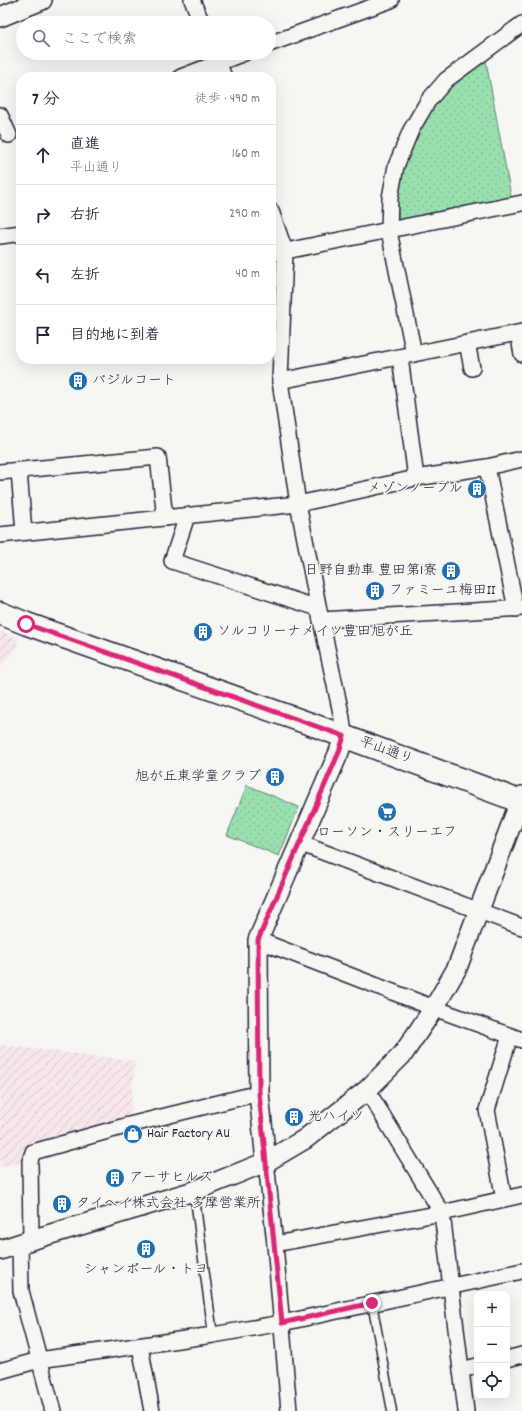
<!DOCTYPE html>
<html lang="ja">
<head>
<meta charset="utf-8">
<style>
  :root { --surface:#fff; --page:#f2f2f3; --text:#1f2937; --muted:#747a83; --line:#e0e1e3 }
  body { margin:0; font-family:Dekko,"Klee One",sans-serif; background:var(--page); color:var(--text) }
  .controls { position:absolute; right:12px; bottom:12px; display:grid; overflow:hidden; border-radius:8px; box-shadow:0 4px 16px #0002 }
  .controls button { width:36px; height:36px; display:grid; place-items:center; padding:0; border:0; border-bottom:1px solid var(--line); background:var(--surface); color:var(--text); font:20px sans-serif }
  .stop { position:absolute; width:12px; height:12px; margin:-9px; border:3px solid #db2777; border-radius:50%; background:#fff }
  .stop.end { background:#db2777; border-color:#fff; box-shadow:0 1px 4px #0008 }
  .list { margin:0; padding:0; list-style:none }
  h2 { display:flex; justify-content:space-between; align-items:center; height:52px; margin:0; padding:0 16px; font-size:17px }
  h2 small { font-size:13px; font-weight:400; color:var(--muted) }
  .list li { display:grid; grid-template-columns:26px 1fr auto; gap:12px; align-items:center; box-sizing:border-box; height:60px; padding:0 16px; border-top:1px solid var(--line) }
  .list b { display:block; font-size:15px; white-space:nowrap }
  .list p { margin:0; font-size:13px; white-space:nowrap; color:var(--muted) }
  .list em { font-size:13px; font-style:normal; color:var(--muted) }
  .icon { flex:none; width:22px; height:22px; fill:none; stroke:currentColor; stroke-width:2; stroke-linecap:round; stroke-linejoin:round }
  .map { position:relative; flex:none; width:522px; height:1411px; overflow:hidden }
  .search { position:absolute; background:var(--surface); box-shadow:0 4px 16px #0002; left:16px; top:16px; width:260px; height:44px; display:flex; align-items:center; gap:10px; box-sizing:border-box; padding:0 14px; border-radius:22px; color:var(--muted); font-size:15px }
  .panel { position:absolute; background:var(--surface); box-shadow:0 4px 16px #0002; left:16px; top:72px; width:260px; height:292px; border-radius:16px }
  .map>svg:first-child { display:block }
  .industrial { fill:url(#industrial-furrows) }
  .green { fill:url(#green-dots); stroke:#5e8174 }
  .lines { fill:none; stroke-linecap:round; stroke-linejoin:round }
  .service-casing { stroke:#22223b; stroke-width:11 }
  .minor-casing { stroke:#22223b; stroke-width:18 }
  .tertiary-casing { stroke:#22223b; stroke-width:22 }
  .secondary-casing { stroke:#22223b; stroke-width:25 }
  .service { stroke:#f6f6f2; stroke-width:8 }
  .minor { stroke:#f6f6f2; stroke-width:15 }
  .tertiary { stroke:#f6f6f2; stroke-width:19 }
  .secondary { stroke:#f6f6f2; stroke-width:22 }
  .route { stroke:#db2777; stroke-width:5 }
  .labels { text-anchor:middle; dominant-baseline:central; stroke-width:3; stroke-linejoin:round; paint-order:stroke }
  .poi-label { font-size:14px; fill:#22223b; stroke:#f6f6f2; text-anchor:start }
  .street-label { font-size:14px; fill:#22223b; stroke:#f6f6f2 }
</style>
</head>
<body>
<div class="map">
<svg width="522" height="1411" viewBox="0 0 522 1411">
  <defs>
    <pattern id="industrial-furrows" width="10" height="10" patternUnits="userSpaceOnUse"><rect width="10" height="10" fill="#f7e7ec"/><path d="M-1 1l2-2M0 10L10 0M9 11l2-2" fill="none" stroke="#d3c6cb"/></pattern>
    <pattern id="green-dots" width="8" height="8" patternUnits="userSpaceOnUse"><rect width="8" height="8" fill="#99e0ae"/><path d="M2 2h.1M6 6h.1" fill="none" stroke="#84c097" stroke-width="1.8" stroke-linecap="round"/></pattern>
  </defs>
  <rect width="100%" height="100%" fill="#f6f6f2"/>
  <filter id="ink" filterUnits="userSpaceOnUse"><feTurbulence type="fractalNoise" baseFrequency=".025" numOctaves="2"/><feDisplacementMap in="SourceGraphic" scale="8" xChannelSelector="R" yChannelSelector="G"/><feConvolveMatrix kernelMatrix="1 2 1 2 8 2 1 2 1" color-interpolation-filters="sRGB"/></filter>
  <g filter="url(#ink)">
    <g class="industrial">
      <polygon points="0,631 17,637 18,647 0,667"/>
      <polygon points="0,1045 135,1061 129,1125 30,1161 0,1167"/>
    </g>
    <g class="green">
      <polygon points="485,56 511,197 398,220 398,200 402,169 416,131 433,107 452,86"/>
      <polygon points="247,785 299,807 279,856 227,835"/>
    </g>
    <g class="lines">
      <defs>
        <g id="service">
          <polyline points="194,1191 213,1335"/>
          <polyline points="372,1303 392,1411"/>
        </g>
        <g id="minor">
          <polyline points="192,0 202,23"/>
          <polyline points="269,44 391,0"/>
          <polyline points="215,54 224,77"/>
          <polyline points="181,77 244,53"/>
          <polyline points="0,115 9,135"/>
          <polyline points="271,211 285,251 280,381 298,504 321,620 342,718 344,736"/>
          <polyline points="0,236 21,233"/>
          <polyline points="271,254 522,203"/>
          <polyline points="518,333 522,354"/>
          <polyline points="467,343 472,368"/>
          <polyline points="414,354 389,231 390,198 396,166 411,130 428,101 446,80 522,24"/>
          <polyline points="400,357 416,478"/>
          <polyline points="280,381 522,332"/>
          <polyline points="487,467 516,609"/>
          <polyline points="19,471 24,532"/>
          <polyline points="0,472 158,457 165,518"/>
          <polyline points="187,516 172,561 318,608"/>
          <polyline points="0,535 298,504 416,478 487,467 522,459"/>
          <polyline points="321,620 522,608"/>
          <polyline points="299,843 522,927"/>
          <polyline points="258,940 434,1008 522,1040"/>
          <polyline points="367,1090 442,1213 466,1411"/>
          <polyline points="266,1162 275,1244 289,1411"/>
          <polyline points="504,1199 487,1110 510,1036"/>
          <polyline points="31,1240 30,1161 33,1152 129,1125 259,1093"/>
          <polyline points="20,1244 21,1291 53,1411"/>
          <polyline points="275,1244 442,1213 522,1195"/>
          <polyline points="140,1346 152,1411"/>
          <polyline points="507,1359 522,1355"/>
          <polyline points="461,1370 477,1366"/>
          <polyline points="0,1371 39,1360 213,1335 282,1323 522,1271"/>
        </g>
        <g id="tertiary">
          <polyline points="0,17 42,0"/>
          <polyline points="266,1162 259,1093 258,940 339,752 344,736"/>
          <polyline points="0,1250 31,1240 194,1191 266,1162 305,1139 367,1090 403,1054 434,1008 457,968 522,796"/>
        </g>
        <polyline id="secondary" points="0,613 27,624 316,726 522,802"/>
      </defs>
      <use href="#service" class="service-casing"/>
      <use href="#minor" class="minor-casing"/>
      <use href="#tertiary" class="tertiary-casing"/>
      <use href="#secondary" class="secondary-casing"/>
      <use href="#service" class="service"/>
      <use href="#minor" class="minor"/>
      <use href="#tertiary" class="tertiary"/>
      <use href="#secondary" class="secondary"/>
    </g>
  </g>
  <g class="lines" filter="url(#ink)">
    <polyline class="route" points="26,624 344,736 339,752 258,940 259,1093 282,1323 372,1303"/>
  </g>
  <defs>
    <symbol id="building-disc" viewBox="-11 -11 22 22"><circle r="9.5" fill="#1f6fb2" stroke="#f6f6f2"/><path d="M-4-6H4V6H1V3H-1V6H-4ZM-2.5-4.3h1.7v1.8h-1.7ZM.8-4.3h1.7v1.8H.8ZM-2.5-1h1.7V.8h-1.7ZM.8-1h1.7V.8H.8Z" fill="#fff"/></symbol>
    <symbol id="supermarket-disc" viewBox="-11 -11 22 22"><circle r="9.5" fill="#1f6fb2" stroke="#f6f6f2"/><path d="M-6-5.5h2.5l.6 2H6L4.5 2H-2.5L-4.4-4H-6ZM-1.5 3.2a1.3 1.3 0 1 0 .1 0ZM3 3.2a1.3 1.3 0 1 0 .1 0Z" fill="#fff"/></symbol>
    <symbol id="shop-disc" viewBox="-11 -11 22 22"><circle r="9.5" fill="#1f6fb2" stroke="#f6f6f2"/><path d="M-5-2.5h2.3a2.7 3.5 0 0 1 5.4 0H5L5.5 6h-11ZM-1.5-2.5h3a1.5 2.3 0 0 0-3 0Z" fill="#fff"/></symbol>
  </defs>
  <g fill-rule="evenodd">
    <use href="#building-disc" x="67" y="370" width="22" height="22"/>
    <use href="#building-disc" x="466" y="478" width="22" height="22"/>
    <use href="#building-disc" x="440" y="560" width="22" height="22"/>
    <use href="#building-disc" x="364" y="580" width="22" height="22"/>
    <use href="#building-disc" x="192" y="621" width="22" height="22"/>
    <use href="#building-disc" x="264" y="766" width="22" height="22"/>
    <use href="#supermarket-disc" x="376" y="801" width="22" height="22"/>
    <use href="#building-disc" x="283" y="1106" width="22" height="22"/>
    <use href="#shop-disc" x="122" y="1123" width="22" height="22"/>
    <use href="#building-disc" x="104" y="1167" width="22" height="22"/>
    <use href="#building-disc" x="51" y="1193" width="22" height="22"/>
    <use href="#building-disc" x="135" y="1238" width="22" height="22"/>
  </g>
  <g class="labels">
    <g class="poi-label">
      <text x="92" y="381">バジルコート</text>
      <text x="463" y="489" text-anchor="end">メゾンノーブル</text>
      <text x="437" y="571" text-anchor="end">日野自動車 豊田第1寮</text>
      <text x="389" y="591">ファミーユ梅田II</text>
      <text x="217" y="632">ソルコリーナメイツ豊田旭が丘</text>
      <text x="261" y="777" text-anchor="end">旭が丘東学童クラブ</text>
      <text x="387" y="833" text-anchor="middle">ローソン・スリーエフ</text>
      <text x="308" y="1117">光ハイツ</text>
      <text x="147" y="1134">Hair Factory AU</text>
      <text x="129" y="1178">アーサヒルズ</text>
      <text x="76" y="1204">タイヘイ株式会社 多摩営業所</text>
      <text x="146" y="1270" text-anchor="middle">シャンポール・トヨ</text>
    </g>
    <g class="street-label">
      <text transform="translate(386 751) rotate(20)">平山通り</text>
    </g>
  </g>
</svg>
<div class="controls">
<button>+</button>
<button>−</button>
<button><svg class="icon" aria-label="locate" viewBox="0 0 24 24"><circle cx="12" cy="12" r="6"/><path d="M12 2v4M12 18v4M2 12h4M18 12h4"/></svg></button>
</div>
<div class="stop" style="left:26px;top:624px"></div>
<div class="stop end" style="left:372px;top:1303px"></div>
<div class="search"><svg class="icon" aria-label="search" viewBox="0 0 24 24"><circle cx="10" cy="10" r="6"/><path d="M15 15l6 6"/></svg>ここで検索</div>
<section class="panel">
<h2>7 分<small>徒歩 · 490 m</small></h2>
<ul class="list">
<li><svg class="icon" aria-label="ahead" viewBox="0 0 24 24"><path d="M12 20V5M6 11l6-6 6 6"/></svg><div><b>直進</b><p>平山通り</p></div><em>160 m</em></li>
<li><svg class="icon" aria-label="right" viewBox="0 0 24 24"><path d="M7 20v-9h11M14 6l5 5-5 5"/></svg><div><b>右折</b></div><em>290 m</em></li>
<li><svg class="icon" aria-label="left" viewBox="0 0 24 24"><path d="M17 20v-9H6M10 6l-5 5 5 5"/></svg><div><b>左折</b></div><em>40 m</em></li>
<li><svg class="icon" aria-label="arrive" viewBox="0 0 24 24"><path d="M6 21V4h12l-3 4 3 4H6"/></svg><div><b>目的地に到着</b></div></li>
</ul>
</section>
</div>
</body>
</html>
